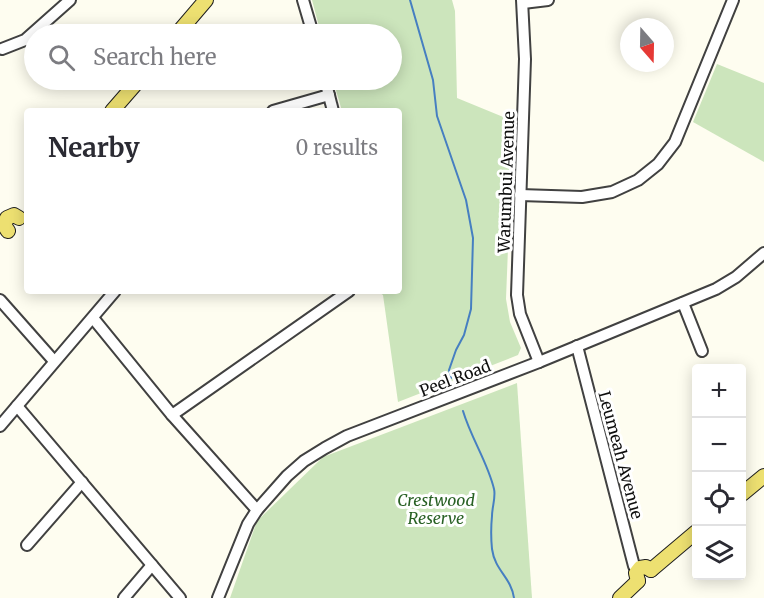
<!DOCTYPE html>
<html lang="en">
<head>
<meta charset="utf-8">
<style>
  :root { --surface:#fff; --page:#f2f2f3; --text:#2b2b33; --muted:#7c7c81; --line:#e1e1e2 }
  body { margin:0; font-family:Merriweather,serif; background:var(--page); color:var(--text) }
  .controls { position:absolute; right:18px; bottom:18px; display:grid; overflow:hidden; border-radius:6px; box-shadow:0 3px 15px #0003 }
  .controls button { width:54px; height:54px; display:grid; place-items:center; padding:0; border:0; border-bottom:2px solid var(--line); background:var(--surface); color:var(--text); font:30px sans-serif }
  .compass { position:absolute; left:620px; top:18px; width:54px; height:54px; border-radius:50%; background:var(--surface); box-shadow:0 3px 15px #0003; rotate:160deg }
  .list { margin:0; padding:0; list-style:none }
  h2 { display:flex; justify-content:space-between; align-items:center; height:78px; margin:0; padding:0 24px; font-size:26px }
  h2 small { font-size:20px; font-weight:400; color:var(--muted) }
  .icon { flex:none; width:33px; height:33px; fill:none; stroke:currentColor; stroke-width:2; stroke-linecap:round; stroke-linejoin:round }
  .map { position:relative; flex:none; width:764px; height:598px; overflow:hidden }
  .search { position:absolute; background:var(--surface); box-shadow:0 3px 15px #0003; left:24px; top:24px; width:378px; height:66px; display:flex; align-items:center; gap:15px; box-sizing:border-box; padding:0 21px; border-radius:33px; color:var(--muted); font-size:22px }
  .panel { position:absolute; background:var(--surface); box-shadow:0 3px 15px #0003; left:24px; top:108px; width:378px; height:186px; border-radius:6px }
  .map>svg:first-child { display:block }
  .green { fill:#cce5bc }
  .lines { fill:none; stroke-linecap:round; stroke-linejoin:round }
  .stream { stroke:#467fc1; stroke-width:2 }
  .minor-casing { stroke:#414141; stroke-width:14 }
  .major-casing { stroke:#1f1f1f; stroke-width:16 }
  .minor { stroke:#fff; stroke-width:10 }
  .major { stroke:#ede071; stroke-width:14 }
  .labels { text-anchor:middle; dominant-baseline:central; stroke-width:6; stroke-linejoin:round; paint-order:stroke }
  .street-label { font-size:16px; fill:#0e0e0e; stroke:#fff }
  .park-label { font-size:16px; font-style:italic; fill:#286024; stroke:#fff }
</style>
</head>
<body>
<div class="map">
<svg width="764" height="598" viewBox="0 0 764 598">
  <rect width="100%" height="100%" fill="#fefdf0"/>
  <g class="green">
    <polygon points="312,0 452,0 455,11 457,98 513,121 506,299 510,322 521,348 518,355 398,402 383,295 377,291 399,291 399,111 342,111 333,80 392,80 392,34 321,34"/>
    <polygon points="717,64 764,83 764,162 693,122"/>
    <polygon points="517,383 532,598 230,598 257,521 323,457"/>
  </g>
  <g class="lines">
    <g class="stream">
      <polyline points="410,0 433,80 437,116 466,200 473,238 471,309 464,335 456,350 449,370 451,378"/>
      <path d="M463,411c8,27 25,52 31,78 2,8 -2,18 -2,27 -1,10 -1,23 0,33 3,22 19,28 22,49"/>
    </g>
    <defs>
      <g id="minor">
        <polyline points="303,0 313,34"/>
        <polyline points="522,0 525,59 517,295 520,314 539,362"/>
        <polyline points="523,3 548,0"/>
        <polyline points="2,49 25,40 70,0"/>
        <polyline points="325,80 333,111"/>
        <polyline points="273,111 329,95"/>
        <polyline points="520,195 582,197 612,192 638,180 658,164 675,142 733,0"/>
        <polyline points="0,300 54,361"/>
        <polyline points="683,303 702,351"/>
        <polyline points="93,318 172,415 257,510"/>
        <polyline points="577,346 634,566 638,570"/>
        <polyline points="17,406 180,598"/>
        <polyline points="172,415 349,291"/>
        <polyline points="0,426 115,291"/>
        <polyline points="27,545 82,482"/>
        <polyline points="124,598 152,565"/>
        <polyline points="218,598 248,524 257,510 287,476 304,461 325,448 347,436 539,362 716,289 736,277 764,253"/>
      </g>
      <g id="major">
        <polyline points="177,34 206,0"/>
        <polyline points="112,111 139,80"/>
        <polyline points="8,231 4,225 7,218 14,215 19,218"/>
        <polyline points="742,494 764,476"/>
        <polyline points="651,570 696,532"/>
        <polyline points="638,581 636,573 640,568 646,567 651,570"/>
        <polyline points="620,598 638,581"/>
      </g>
    </defs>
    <use href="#minor" class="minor-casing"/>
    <use href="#major" class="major-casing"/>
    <use href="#minor" class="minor"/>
    <use href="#major" class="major"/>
  </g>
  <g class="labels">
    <g class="street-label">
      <text transform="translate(506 182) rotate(-88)">Warumbui Avenue</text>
      <text transform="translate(455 378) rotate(-21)">Peel Road</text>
      <text transform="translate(621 455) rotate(75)">Leumeah Avenue</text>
    </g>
    <g class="park-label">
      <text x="436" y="500">Crestwood<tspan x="436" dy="18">Reserve</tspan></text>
    </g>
  </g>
</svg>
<div class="controls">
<button>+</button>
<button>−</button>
<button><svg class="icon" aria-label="locate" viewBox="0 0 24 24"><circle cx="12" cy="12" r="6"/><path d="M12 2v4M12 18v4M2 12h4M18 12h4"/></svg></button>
<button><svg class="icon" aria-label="layers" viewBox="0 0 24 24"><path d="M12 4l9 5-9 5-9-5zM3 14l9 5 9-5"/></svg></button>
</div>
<svg class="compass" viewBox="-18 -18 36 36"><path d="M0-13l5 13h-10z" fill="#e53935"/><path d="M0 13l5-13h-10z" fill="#7c7c81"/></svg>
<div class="search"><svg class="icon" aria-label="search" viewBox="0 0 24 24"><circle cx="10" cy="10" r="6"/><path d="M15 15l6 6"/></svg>Search here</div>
<section class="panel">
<h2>Nearby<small>0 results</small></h2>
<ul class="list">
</ul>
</section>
</div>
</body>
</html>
